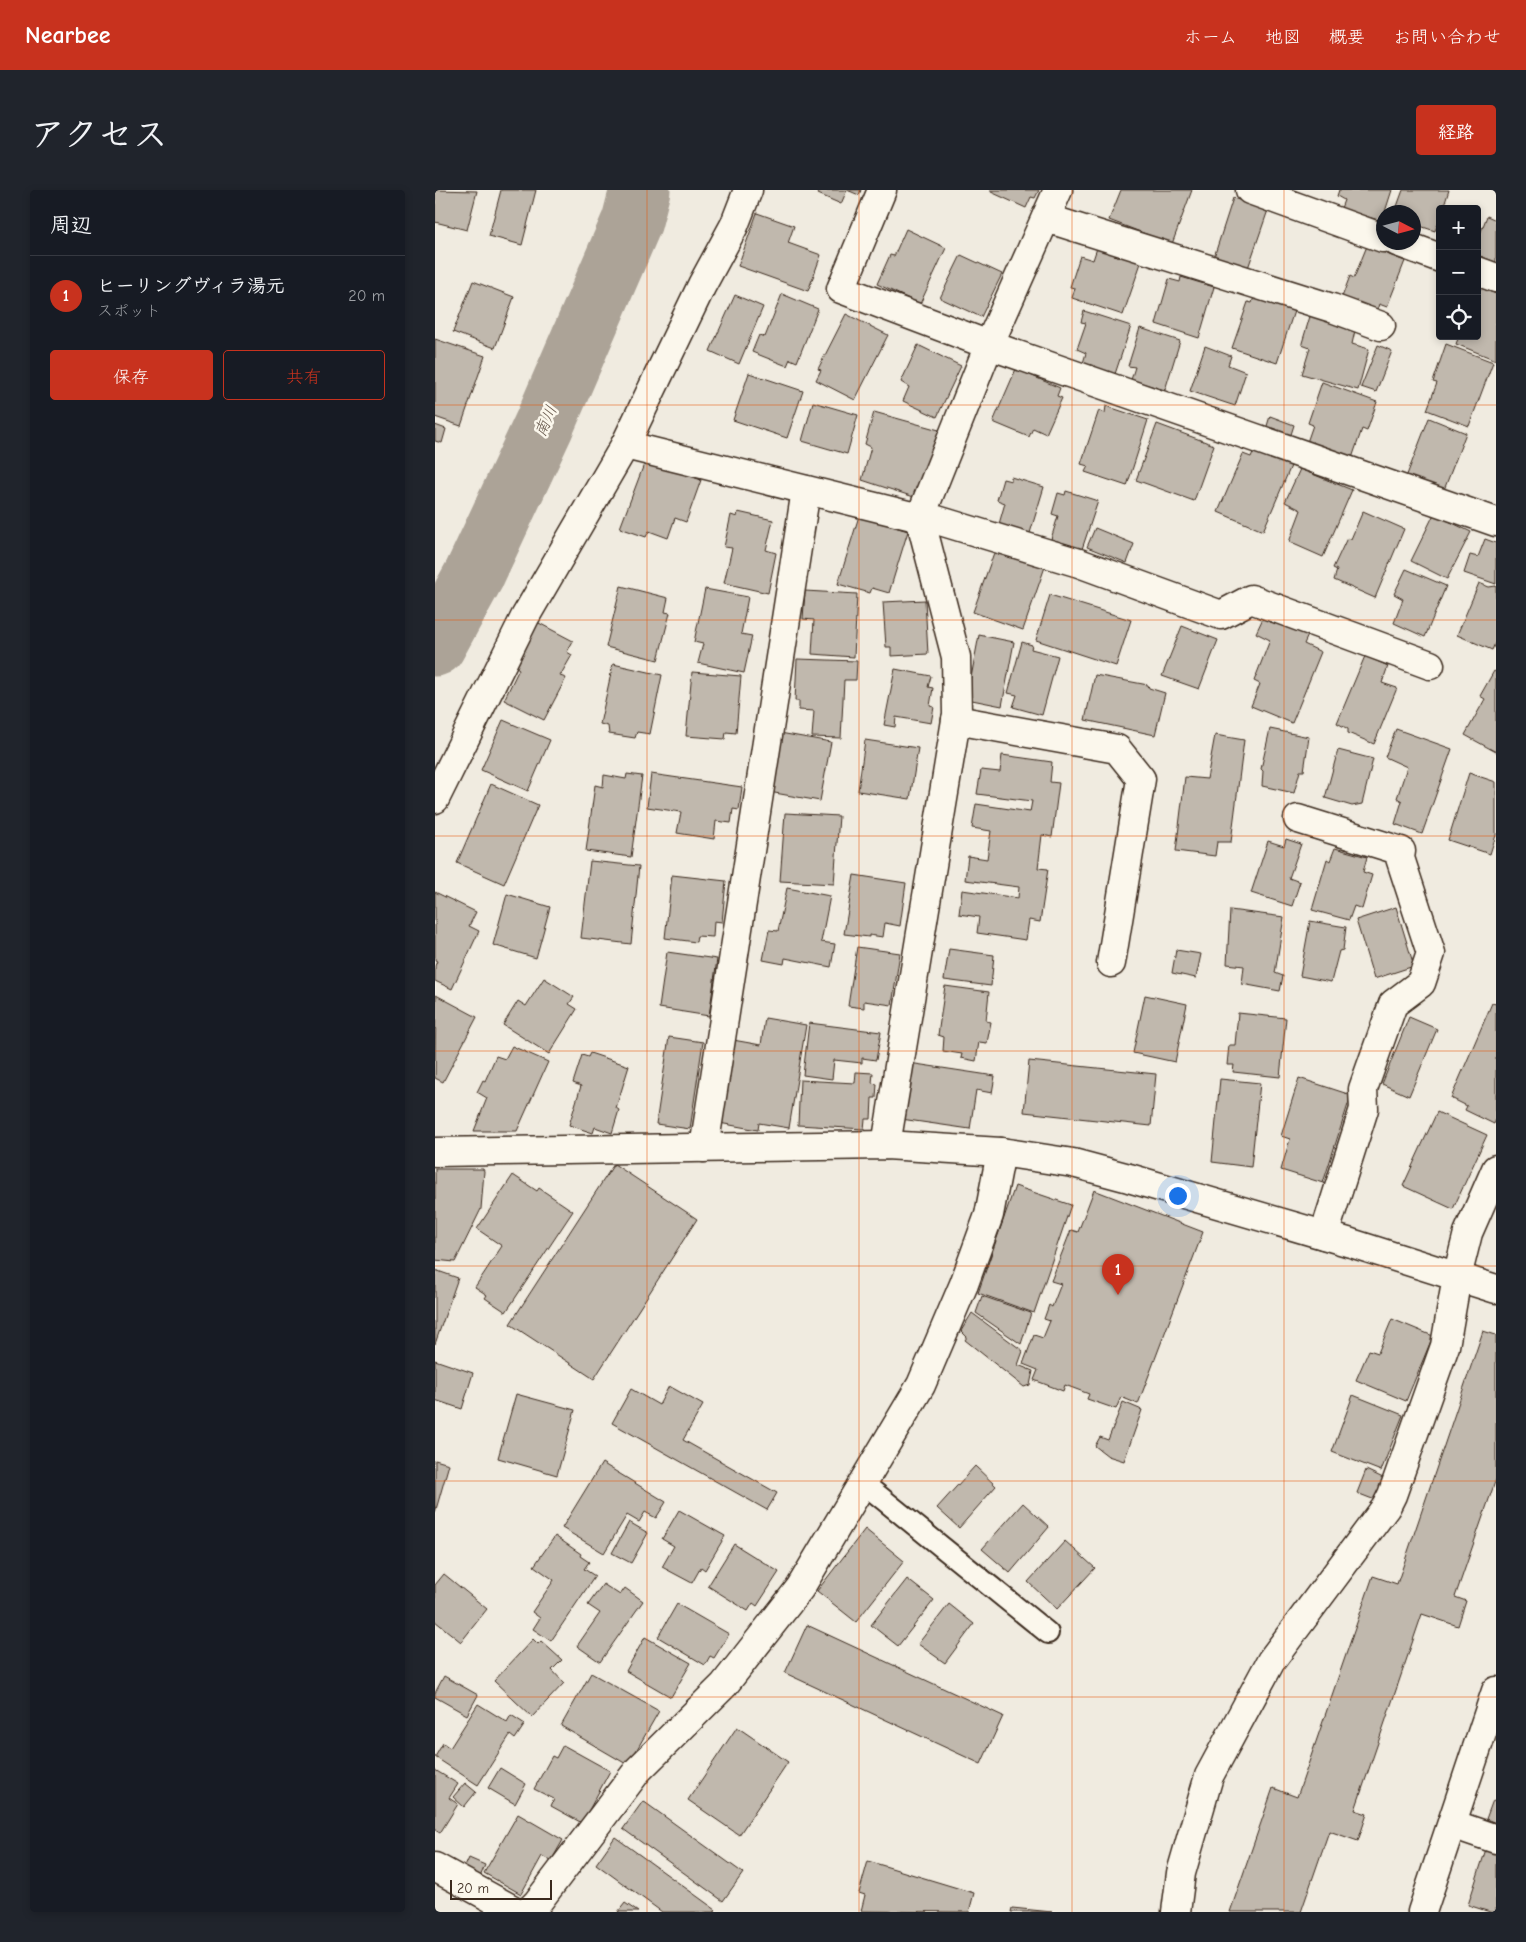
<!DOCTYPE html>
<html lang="ja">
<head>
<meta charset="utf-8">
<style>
  :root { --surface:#171b24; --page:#20242c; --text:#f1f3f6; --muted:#9ea1a6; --line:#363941; --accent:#c8321e }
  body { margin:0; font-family:"Comic Neue","Klee One",sans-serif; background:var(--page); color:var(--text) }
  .controls { position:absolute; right:15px; top:15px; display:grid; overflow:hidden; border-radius:5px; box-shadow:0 2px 8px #0003 }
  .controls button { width:45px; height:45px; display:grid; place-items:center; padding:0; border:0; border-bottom:1px solid var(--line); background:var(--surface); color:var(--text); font:25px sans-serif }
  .compass { position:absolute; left:941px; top:15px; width:45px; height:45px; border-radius:50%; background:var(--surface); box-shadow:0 2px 8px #0003; rotate:96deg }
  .scale { position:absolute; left:15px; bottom:12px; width:102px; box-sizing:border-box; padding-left:5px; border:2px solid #3b2a1e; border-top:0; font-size:14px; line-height:18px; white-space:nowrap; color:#3b2a1e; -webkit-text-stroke:4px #fbf7ec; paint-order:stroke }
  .you { position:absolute; left:742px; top:1005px; width:18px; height:18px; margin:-12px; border:4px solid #fff; border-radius:50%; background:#1a73e8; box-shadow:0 0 0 8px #1a73e833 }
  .badge { display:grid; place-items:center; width:32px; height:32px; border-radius:50%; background:var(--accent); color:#fff; font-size:16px; font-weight:700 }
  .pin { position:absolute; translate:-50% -41px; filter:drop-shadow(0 1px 2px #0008) }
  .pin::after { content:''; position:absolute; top:26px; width:18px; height:15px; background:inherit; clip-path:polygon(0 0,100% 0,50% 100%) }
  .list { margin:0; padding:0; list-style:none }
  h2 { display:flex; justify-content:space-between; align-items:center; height:65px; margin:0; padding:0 20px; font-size:21px }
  h2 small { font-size:16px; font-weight:400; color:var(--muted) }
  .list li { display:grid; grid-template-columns:32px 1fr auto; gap:15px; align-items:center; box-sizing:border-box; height:80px; padding:0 20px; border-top:1px solid var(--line) }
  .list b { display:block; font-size:19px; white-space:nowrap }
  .list p { margin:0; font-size:16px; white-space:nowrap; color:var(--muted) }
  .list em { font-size:16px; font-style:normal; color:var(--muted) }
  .actions { display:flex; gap:10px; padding:15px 20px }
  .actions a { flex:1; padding:11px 0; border:1px solid var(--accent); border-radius:5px; text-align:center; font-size:18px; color:var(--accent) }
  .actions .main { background:var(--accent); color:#fff }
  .icon { flex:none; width:28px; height:28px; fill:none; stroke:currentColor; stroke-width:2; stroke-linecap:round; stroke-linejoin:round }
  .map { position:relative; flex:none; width:1061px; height:1722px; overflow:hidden; border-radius:5px }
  header { display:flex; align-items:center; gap:30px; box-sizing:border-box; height:70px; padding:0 25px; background:var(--accent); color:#fff }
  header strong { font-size:24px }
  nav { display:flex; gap:28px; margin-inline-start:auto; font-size:18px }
  .intro { display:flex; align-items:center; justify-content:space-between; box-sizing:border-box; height:120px; padding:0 30px }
  h1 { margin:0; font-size:35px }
  .button { padding:12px 22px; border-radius:5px; background:var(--accent); color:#fff; font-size:18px; font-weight:700 }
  main { display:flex; gap:30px; padding:0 30px }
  aside { flex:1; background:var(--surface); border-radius:5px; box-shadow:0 2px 8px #0003 }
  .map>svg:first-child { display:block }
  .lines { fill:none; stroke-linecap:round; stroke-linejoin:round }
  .river { stroke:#aca397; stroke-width:61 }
  .building { fill:#c0b8ad; stroke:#3b2a1e }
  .lane-casing { stroke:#3b2a1e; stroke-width:24 }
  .street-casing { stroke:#3b2a1e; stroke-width:31 }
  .lane { stroke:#fbf7ec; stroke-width:20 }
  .street { stroke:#fbf7ec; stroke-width:28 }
  .grid { fill:none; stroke:#e8590c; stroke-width:1; stroke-opacity:0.55 }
  .labels { text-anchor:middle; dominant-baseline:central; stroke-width:5; stroke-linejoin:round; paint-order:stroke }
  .water-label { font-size:16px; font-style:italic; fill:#635448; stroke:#fbf7ec }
</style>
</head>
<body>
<header>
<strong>Nearbee</strong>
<nav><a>ホーム</a><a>地図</a><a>概要</a><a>お問い合わせ</a></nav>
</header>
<div class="intro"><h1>アクセス</h1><a class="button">経路</a></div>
<main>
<aside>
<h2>周辺<small></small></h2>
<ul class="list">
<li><span class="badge">1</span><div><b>ヒーリングヴィラ湯元</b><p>スポット</p></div><em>20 m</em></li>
</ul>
<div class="actions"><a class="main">保存</a><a>共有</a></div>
</aside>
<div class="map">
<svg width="1061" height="1722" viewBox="0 0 1061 1722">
  <rect width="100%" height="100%" fill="#f0ebe0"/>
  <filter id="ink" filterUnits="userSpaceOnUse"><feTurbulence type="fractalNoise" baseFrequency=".02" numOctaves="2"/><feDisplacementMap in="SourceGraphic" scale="10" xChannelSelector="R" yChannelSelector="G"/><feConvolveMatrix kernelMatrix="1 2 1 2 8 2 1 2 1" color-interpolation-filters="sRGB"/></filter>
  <g filter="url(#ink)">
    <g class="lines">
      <polyline class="river" points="0,456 39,385 109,235 197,31 205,0"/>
    </g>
    <g class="building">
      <polygon points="0,0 42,1 32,40 0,32"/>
      <polygon points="66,0 101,0 87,55 54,46"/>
      <polygon points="385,0 426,0 424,5 412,0 406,14 383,4"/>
      <polygon points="556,0 604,0 600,8 596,7 591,18 556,2"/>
      <polygon points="686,0 757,0 737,54 674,30"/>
      <polygon points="904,0 957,0 947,31 933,27 929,30 905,21 909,10 902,6"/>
      <polygon points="968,0 1014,0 1008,19 1005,19 1005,28 1000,41 982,35 981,39 978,38 978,22 960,22"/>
      <polygon points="798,8 833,20 813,78 779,67"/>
      <polygon points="322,23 359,36 353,53 386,65 373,101 303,76"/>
      <polygon points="1052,26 1061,30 1061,72 1042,65 1042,52"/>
      <polygon points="471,39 511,58 485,114 442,94 455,65 459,66"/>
      <polygon points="663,55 707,70 688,125 637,108 640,98 635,97 645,66 658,70"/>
      <polygon points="932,56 970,71 952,117 944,114 942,120 907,107 915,86 919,88"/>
      <polygon points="526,65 567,84 546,127 505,108"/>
      <polygon points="746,87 779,97 764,148 721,134 734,89 745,92"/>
      <polygon points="38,91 79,107 60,158 18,142"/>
      <polygon points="1043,97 1061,104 1061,170 1021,154 1024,146 1042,146"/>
      <polygon points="347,104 383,119 362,172 355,169 352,176 317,162 324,145 330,147"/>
      <polygon points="820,104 860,118 842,173 797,158 813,112 817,113"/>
      <polygon points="300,105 328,117 304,174 275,161"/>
      <polygon points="649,121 696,136 680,184 648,173 651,163 642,159 651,133 646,132"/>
      <polygon points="876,123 921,136 917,154 934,159 923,200 867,184 875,158 867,155 867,153"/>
      <polygon points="411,124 453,145 420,210 381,190 386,180 383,179"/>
      <polygon points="705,138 745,151 730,200 696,190 700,177 693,176"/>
      <polygon points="0,149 50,166 26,236 0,227"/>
      <polygon points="1011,154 1058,172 1034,236 992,220 1002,193 998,192"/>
      <polygon points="483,155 526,176 502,227 468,211 474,197 466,192"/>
      <polygon points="943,155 957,161 941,202 926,197"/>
      <polygon points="770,156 796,166 793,175 811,182 800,216 755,201"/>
      <polygon points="581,179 625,198 622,206 627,208 611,244 598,238 594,247 558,232"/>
      <polygon points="314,183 368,201 352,248 298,230"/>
      <polygon points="887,192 942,212 932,241 927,239 915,274 870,258 878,235 873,233"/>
      <polygon points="378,212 423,225 412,264 367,251"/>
      <polygon points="671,216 713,230 692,296 650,282 653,276 646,274 664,220 670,223"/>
      <polygon points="439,222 504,240 485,309 427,290 436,257 430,254"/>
      <polygon points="835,226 859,235 853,254 829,246"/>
      <polygon points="994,228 1031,243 1007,305 970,290"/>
      <polygon points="722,234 779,255 759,311 701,290"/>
      <polygon points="0,235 11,239 7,253 0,251"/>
      <polygon points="819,260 856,276 828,341 783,322 808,264 816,267"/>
      <polygon points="211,269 266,290 251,332 240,328 233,348 214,341 211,347 185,338"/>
      <polygon points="865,279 917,300 888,367 854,352 866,320 850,312"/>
      <polygon points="576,287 609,297 595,343 564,334 570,313 562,310 568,289 576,291"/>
      <polygon points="631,301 663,311 647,359 616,349 623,326 617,324 623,303 630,305"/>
      <polygon points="928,321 969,339 940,408 899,390 902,380 898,378 912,348 916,349"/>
      <polygon points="303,322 338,330 331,360 341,363 333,403 289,393 297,358 289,357 296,325 302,327"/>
      <polygon points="999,324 1036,342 1012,389 976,371"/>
      <polygon points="424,326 473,341 454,403 437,398 435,403 403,394"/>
      <polygon points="660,338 699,354 692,373 652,357"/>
      <polygon points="1050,349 1061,353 1061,394 1029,383 1035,365 1043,367"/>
      <polygon points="561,357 611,374 588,440 538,422"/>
      <polygon points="971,379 1011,396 990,447 959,433 968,409 959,404"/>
      <polygon points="1044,393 1054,397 1061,396 1061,451 1057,460 1022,445"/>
      <polygon points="186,396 233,408 230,422 235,423 223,470 171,457"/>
      <polygon points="270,399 313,407 306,444 317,446 309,483 263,473 268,454 259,452"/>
      <polygon points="370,401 422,404 419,467 377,464 379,430 368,429"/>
      <polygon points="615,405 696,430 681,476 601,450"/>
      <polygon points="490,410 493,464 456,466 456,457 451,457 448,412"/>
      <polygon points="829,426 874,443 869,454 886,462 857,533 816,516 825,494 819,491 835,450 821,443"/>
      <polygon points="102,432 138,451 132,462 137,465 125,486 131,488 109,530 69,510 84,479 80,476"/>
      <polygon points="747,436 783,450 764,499 727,486"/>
      <polygon points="544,445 579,452 567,516 532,509"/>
      <polygon points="587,452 597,455 596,459 623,466 607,525 578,517 582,505 573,503"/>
      <polygon points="930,466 953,476 947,493 962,498 939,554 913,543 913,539 902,533"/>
      <polygon points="362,469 422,471 421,490 409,490 406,548 377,547 379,521 364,520 364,511 360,511"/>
      <polygon points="178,474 227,485 215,544 202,542 200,548 174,544 173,536 165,534"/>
      <polygon points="460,479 496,486 493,497 498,498 495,516 499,517 496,533 461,527 460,537 449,535"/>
      <polygon points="1059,481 1061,482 1061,562 1030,545 1050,509 1045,506"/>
      <polygon points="257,482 306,486 301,543 291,542 290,549 251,546"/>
      <polygon points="660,485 713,495 714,498 730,503 720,545 650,530"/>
      <polygon points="68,530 115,550 93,601 46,580"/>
      <polygon points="835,539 874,547 869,581 865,581 859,603 827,596 828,581 826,579"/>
      <polygon points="961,539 1017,559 987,644 960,634 967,611 962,608 972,577 950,567"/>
      <polygon points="345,543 396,552 385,611 334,602"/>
      <polygon points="780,545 809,550 796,652 782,652 780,666 741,661 750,587 772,589"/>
      <polygon points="430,550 483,558 475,609 423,601"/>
      <polygon points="903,560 938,569 927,614 917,616 890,608"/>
      <polygon points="567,565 617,572 615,592 624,593 617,647 607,645 603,678 613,679 605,732 594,730 591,750 542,743 544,727 524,724 527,700 583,708 584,697 530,690 533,666 552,669 556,641 537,638 541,614 595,622 597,611 542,604 546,580 565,582"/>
      <polygon points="1034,583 1061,592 1061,645 1055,664 1013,650"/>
      <polygon points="192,584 207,586 196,667 151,661 160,595 168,597 169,585 191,589"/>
      <polygon points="216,584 307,597 304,620 298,619 296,633 281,631 279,649 242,643 246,622 212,617"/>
      <polygon points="56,594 103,615 69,694 22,673"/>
      <polygon points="350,623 404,626 399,694 345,691"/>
      <polygon points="851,649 866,654 854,688 865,692 857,716 816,703 833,651 849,656"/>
      <polygon points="900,658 932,667 928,682 937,685 927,719 919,716 914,730 877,720 892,669 895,671"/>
      <polygon points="155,671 204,676 196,754 146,748"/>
      <polygon points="237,685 291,691 287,732 279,731 278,747 262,746 261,752 230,748"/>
      <polygon points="419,685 471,693 465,736 450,733 448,747 434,745 434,747 409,744"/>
      <polygon points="352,698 395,706 386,752 400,754 396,777 350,768 349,774 328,770 334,740 343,741"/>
      <polygon points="0,702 41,722 34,736 44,741 17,799 0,791 0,776 2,771 0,770"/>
      <polygon points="72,704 115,717 101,768 58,755"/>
      <polygon points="961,717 979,776 939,789 921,730"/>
      <polygon points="795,720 849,727 840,783 848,786 845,801 807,794 809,776 792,774"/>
      <polygon points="875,731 911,737 908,760 904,761 896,792 865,786"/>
      <polygon points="422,757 465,763 457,815 429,811 429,818 413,816"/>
      <polygon points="514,759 559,765 556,796 509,790"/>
      <polygon points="741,760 766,764 761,788 737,783"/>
      <polygon points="232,762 282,769 274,826 224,818"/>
      <polygon points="109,788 139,807 134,814 142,819 114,864 68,835 83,811 91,816"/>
      <polygon points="510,796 554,802 551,831 556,832 552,853 544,852 541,871 526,868 527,864 508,861 509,847 503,845"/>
      <polygon points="1,805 42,827 8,892 0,888"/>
      <polygon points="710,805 752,814 740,872 698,863"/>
      <polygon points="1057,813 1061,814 1061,929 1059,934 1030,920 1032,916 1016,908"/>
      <polygon points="803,823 851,828 845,887 798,882 799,875 792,875 794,855 800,855"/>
      <polygon points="974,827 1002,839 974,906 947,894"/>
      <polygon points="330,828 371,835 354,938 324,933 323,940 284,933 298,850 326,855"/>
      <polygon points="374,833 446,842 441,870 427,868 427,873 399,870 397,889 368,885"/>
      <polygon points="234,847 268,852 255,939 221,934"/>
      <polygon points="77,856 113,872 82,941 39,941 52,908 42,902 48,890 50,891 61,866 70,869"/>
      <polygon points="155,863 194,876 181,918 184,920 177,943 160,937 158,943 134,935 146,896 138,893 147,865 153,867"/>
      <polygon points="594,871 721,884 716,936 589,922"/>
      <polygon points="474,873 560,886 557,903 541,900 535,939 466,929"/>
      <polygon points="421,882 438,883 437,893 442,894 441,908 437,908 436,929 430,929 429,939 363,935 365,890 420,893"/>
      <polygon points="864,888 916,905 888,993 846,980 855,949 846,946"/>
      <polygon points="785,889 825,893 816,977 777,972"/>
      <polygon points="1002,922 1052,945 1018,1019 968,996"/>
      <polygon points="179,974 262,1029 159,1189 75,1134"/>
      <polygon points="0,979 48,979 49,981 46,1019 20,1072 0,1070"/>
      <polygon points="78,985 102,1001 104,998 138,1021 71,1122 50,1108 52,1105 40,1097 67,1056 42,1039"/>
      <polygon points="580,996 636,1015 599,1123 543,1103"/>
      <polygon points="659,1000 768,1042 703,1214 686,1207 681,1219 652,1209 654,1204 630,1195 628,1201 599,1190 603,1180 588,1174 599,1145 608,1148 615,1131 609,1129 614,1115 617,1117 626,1094 616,1091 636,1040 643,1042"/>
      <polygon points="0,1080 23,1088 0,1154"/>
      <polygon points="547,1106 596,1123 586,1154 541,1123"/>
      <polygon points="537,1123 588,1161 583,1175 598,1181 595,1195 589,1197 530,1150 532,1147 526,1141"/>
      <polygon points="957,1129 998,1146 971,1211 921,1190 934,1160 943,1163"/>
      <polygon points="1048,1141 1061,1145 1061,1289 1020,1407 1031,1411 1023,1436 987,1424 920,1620 932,1624 923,1651 894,1641 866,1722 795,1722 838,1598 862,1607 938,1386 962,1394"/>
      <polygon points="0,1170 38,1183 27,1219 0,1210"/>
      <polygon points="234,1196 268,1215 248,1250 342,1303 332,1320 177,1233 196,1199 224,1215"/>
      <polygon points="81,1204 140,1220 122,1285 63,1268"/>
      <polygon points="918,1205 968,1225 946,1281 897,1262"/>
      <polygon points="688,1212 707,1220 689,1271 673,1266 660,1256 665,1247 673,1250"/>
      <polygon points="0,1270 14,1274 0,1323"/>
      <polygon points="167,1273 231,1312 221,1328 210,1322 204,1332 192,1325 169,1363 127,1338"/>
      <polygon points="540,1276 561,1296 524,1338 502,1318"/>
      <polygon points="931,1280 948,1288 940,1310 922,1303"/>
      <polygon points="588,1313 614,1337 575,1383 547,1359"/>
      <polygon points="244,1320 290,1346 270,1380 266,1377 257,1393 227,1377 239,1356 227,1349"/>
      <polygon points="194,1332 213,1343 196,1373 177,1363"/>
      <polygon points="430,1339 469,1371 421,1432 382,1401"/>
      <polygon points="120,1346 146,1364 145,1366 154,1372 149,1379 160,1386 116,1451 98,1439 105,1428 97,1422 119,1390 99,1376"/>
      <polygon points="630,1351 660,1378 622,1419 593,1392"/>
      <polygon points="299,1354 344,1382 322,1416 318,1413 313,1421 273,1396"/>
      <polygon points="9,1384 52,1419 26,1452 0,1431 0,1395"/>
      <polygon points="472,1389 499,1410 463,1456 436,1435"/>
      <polygon points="168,1394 185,1405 190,1398 208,1411 165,1472 142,1456 165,1423 153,1415"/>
      <polygon points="242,1414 294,1444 279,1468 275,1466 270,1475 223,1447"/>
      <polygon points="514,1414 539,1434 510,1473 483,1454"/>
      <polygon points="372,1435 568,1526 546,1574 350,1483"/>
      <polygon points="210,1447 256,1473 236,1507 191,1481"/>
      <polygon points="98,1449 103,1454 106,1451 127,1470 117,1480 129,1493 97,1527 59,1491"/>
      <polygon points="156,1483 224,1521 193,1575 126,1536"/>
      <polygon points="9,1486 43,1505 32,1525 0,1507 0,1503"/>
      <polygon points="43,1514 72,1532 76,1525 90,1534 80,1549 75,1545 43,1595 0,1567 8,1553 15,1558"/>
      <polygon points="302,1537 353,1572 304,1645 253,1610"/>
      <polygon points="128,1555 175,1581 147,1633 116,1616 119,1609 99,1599 117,1566 121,1568"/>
      <polygon points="65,1578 91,1594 80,1614 53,1598"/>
      <polygon points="0,1580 23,1594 14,1608 23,1614 5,1643 0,1640"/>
      <polygon points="30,1593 41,1602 29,1617 18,1607"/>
      <polygon points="1058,1610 1061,1611 1061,1633 1051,1629"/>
      <polygon points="208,1611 308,1683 288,1711 188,1639"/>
      <polygon points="83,1624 128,1650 116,1671 107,1666 86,1704 49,1683"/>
      <polygon points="180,1647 281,1720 279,1722 227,1722 161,1674"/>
      <polygon points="1051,1659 1061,1662 1061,1722 1055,1722 1033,1715"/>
      <polygon points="34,1668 50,1675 45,1687 29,1679"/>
      <polygon points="433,1671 539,1703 534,1722 426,1721 430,1705 424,1703"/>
      <polygon points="190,1713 203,1722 183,1722"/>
      <polygon points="577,1718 617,1722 576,1722"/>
    </g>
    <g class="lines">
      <defs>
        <polyline id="lane" points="428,1293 613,1443"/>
        <g id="street">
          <polyline points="447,0 406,99 554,155 1061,332"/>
          <polyline points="815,0 948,48"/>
          <polyline points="611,28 897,118 946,136"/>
          <polyline points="962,52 1005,68"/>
          <polyline points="1042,81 1061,88"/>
          <polyline points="190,255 485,328 502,330 644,373 786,425 816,409 995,475"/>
          <polyline points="521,530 682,559 706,589 676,773"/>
          <polyline points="0,609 90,427 190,255 267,95 299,36 313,0"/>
          <polyline points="863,629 966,661 965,668 996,763 986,793 958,814 928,899 929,919 889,1045"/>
          <polyline points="451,955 522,524 521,467 485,328 554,155 623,0"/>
          <polyline points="269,958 371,300"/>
          <polyline points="0,962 451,955 566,962 638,973 694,988 916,1053 1061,1099"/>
          <polyline points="1017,1634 1061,1649"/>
          <polyline points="0,1677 82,1722"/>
          <polyline points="93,1722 102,1713 203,1580 289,1495 365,1398 486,1195 529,1094 554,1025 566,962"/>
          <polyline points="741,1722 746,1683 774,1586 836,1471 951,1317 957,1305 1010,1156 1022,1087 1033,1043 1061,979"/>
          <polyline points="987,1722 1061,1501"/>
        </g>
      </defs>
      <use href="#lane" class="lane-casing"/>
      <use href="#street" class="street-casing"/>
      <use href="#lane" class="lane"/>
      <use href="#street" class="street"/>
    </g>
  </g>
  <path class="grid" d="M212,0v1722M424,0v1722M637,0v1722M849,0v1722M0,215h1061M0,430h1061M0,646h1061M0,861h1061M0,1076h1061M0,1291h1061M0,1507h1061"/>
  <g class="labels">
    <g class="water-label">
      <text transform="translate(111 231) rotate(-66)">南川</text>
    </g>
  </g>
</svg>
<div class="controls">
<button>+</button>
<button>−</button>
<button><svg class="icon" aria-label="locate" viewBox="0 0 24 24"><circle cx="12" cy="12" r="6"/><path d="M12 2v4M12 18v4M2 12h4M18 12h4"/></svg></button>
</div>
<svg class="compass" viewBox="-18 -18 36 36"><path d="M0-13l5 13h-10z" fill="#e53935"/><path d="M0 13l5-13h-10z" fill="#9ea1a6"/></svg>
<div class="scale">20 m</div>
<div class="you"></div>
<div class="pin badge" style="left:683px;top:1105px">1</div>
</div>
</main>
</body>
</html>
